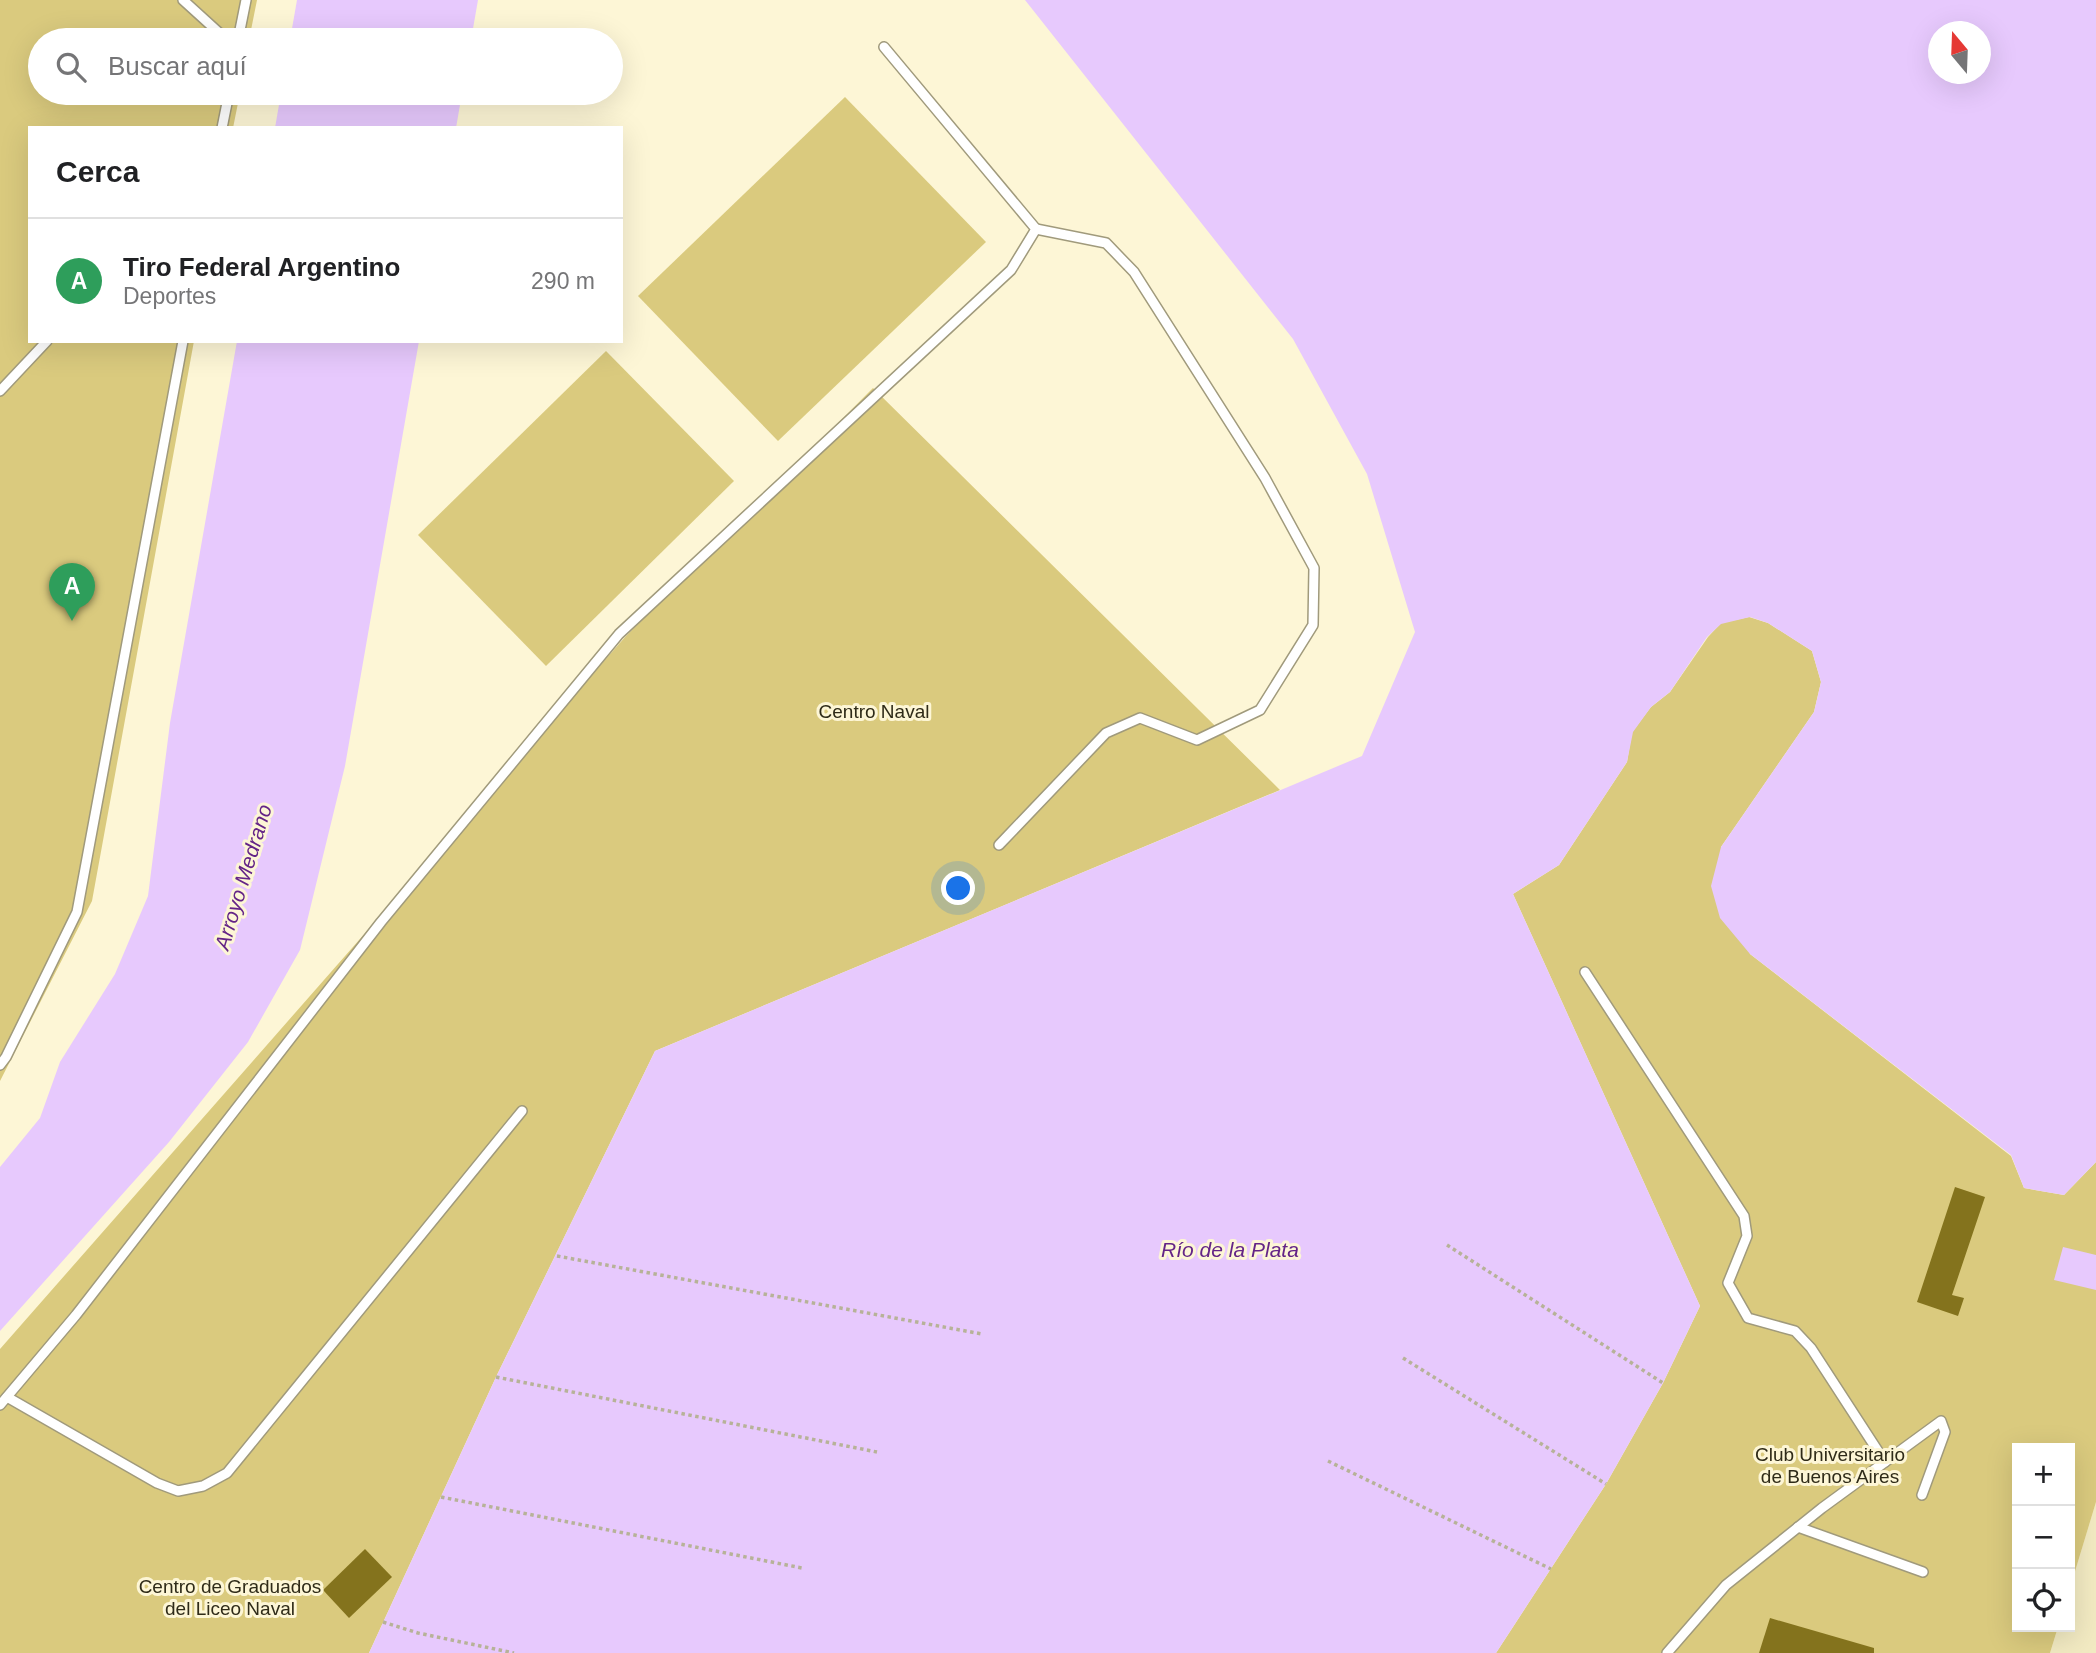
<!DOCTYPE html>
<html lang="es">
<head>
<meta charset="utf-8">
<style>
  :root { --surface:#fff; --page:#f6f6f6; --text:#202124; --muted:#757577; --line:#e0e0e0; --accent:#0f766e }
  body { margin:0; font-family:Helvetica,sans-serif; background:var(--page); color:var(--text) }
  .controls { position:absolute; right:21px; bottom:21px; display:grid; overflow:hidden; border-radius:0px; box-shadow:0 7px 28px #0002 }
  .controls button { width:63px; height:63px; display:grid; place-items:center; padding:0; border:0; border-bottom:2px solid var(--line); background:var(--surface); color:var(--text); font:35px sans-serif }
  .compass { position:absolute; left:1928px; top:21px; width:63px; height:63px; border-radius:50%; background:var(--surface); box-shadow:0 7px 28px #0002; rotate:341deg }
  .you { position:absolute; left:959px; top:889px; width:24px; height:24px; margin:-18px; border:5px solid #fff; border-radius:50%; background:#1a73e8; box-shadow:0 0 0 10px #1a73e833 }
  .badge { display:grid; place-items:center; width:46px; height:46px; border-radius:50%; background:var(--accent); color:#fff; font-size:23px; font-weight:700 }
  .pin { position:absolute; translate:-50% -58px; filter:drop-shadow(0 2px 4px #0008) }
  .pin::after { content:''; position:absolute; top:37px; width:24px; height:21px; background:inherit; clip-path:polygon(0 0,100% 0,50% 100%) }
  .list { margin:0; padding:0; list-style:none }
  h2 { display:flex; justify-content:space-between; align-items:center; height:91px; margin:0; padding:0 28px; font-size:30px }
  h2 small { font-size:23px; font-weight:400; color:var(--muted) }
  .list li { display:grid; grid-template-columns:46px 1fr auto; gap:21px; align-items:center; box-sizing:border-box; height:126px; padding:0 28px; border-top:2px solid var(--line) }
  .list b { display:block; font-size:26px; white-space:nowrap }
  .list p { margin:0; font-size:23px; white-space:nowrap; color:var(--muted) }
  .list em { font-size:23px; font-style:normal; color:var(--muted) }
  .icon { flex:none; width:38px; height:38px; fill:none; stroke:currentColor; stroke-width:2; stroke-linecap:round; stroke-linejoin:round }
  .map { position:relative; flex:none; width:2096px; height:1653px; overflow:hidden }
  .search { position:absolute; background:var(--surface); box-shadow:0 7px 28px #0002; left:28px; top:28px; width:595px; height:77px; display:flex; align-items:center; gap:18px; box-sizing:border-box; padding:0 24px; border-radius:38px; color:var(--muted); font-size:26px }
  .panel { position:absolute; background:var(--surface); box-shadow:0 7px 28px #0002; left:28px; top:126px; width:595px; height:217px; border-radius:0px }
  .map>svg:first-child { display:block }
  .built { fill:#f2eac2 }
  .green { fill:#daca7e }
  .water { fill:#e7c9fd; fill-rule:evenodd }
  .building { fill:#84731d }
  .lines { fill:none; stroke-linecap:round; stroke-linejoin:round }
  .service-casing { stroke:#a09a7c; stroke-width:12 }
  .path { stroke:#b7b298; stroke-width:3.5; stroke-dasharray:3.5 3.5; stroke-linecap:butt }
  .service { stroke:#fff; stroke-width:9 }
  .labels { text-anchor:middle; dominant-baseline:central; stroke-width:6; stroke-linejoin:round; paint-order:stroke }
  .park-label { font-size:19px; fill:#2f2b18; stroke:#fdf6d6 }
  .water-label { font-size:21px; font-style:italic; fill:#642487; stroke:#fdf6d6 }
</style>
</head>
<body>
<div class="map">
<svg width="2096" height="1653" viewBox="0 0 2096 1653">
  <rect width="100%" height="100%" fill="#fdf6d6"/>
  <polygon class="built" points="2096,1502 2096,1653 2050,1653 2058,1627 2070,1627 2070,1588"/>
  <g class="green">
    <polygon points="0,0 257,0 249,40 40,40 40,93 240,93 233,128 30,128 30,341 194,341 92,901 0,1081"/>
    <polygon points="845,97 986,242 778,441 638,296"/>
    <polygon points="606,351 734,481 546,666 418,535"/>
    <polygon points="873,388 1280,790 655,1051 496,1377 369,1653 0,1653 0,1349 626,636"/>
    <polygon points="1749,617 1768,623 1812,651 1821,682 1814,712 1721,847 1750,954 2011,1156 2024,1188 2064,1195 2096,1162 2096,1502 2070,1588 2070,1448 2017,1448 2017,1627 2058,1627 2050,1653 1496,1653 1606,1484 1663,1383 1700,1306 1513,894 1559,865 1627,762 1632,732 1651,707 1670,692 1708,637 1721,623"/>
  </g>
  <g class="water">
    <polygon points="297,0 478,0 471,40 290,40"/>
    <path d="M1025,0h1071v1162l-32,33 -40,-7 -13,-33 -261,-201 -30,-36 -9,-32 10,-39 93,-135 7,-30 -9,-31 -44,-28 -18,-6 -29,7 -14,13 -37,55 -19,15 -18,25 -6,30 -68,103 -46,29 187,412 -37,77 -57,101 -110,169h-1127l127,-276 159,-326 707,-295 53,-124 -48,-158 -74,-135zM1938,32h42v42h-42z"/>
    <polygon points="281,93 462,93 456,128 275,128"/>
    <polygon points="237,341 419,341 345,766 300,950 248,1042 169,1142 0,1331 0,1167 40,1118 60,1062 115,974 148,896 170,723"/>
    <polygon points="2063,1247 2096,1255 2096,1290 2054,1280"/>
  </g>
  <g class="building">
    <polygon points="1955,1187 1985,1197 1952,1295 1964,1298 1958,1316 1917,1302"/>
    <polygon points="365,1549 392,1577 349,1618 323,1590"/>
    <polygon points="1770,1618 1874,1648 1874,1653 1759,1653"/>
  </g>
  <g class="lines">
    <defs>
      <g id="service">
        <polyline points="183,0 227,40"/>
        <polyline points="238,40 246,0"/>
        <polyline points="222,128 229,93"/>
        <polyline points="0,391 47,341"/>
        <polyline points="999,845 1106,733 1140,718 1197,740 1260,710 1313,625 1314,568 1265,478 1134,272 1106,243 1036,229"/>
        <polyline points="1585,972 1744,1216 1747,1236 1728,1283 1748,1318 1795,1331 1811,1348 1885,1462"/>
        <polyline points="0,1065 6,1057 77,912 183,341"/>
        <polyline points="7,1397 157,1483 178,1491 203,1486 227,1473 522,1111"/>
        <polyline points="0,1405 76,1315 381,922 619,634 1011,270 1036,229 884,47"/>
        <polyline points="1798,1527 1923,1572"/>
        <polyline points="1667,1653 1726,1585 1822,1508 1941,1421 1945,1432 1922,1495"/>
      </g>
    </defs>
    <use href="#service" class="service-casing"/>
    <g class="path">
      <polyline points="1447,1245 1663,1383"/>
      <polyline points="557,1256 982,1334"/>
      <polyline points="1403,1358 1606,1484"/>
      <polyline points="496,1377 877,1452"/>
      <polyline points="1328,1461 1551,1569"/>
      <polyline points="441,1497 802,1568"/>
      <polyline points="383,1622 418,1633 514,1653"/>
    </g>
    <use href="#service" class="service"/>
  </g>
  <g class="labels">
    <g class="park-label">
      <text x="874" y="711">Centro Naval</text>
      <text x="1830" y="1454">Club Universitario<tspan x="1830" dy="22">de Buenos Aires</tspan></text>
      <text x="230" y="1586">Centro de Graduados<tspan x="230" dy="22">del Liceo Naval</tspan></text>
    </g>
    <g class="water-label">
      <text transform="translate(243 877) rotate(-73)">Arroyo Medrano</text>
      <text x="1230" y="1249">Río de la Plata</text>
    </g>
  </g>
</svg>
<div class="controls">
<button>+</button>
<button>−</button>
<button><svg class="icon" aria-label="locate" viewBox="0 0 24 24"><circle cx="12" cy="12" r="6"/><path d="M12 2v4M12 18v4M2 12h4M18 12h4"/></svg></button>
</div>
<svg class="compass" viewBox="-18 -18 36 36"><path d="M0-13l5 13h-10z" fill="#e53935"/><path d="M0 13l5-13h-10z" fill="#757577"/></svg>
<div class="you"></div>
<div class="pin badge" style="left:72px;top:621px;background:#2e9e5b">A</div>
<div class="search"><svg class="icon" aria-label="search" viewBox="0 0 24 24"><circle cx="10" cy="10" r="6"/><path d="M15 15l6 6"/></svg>Buscar aquí</div>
<section class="panel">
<h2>Cerca<small></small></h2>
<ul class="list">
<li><span class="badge" style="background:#2e9e5b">A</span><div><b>Tiro Federal Argentino</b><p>Deportes</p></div><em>290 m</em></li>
</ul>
</section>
</div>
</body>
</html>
